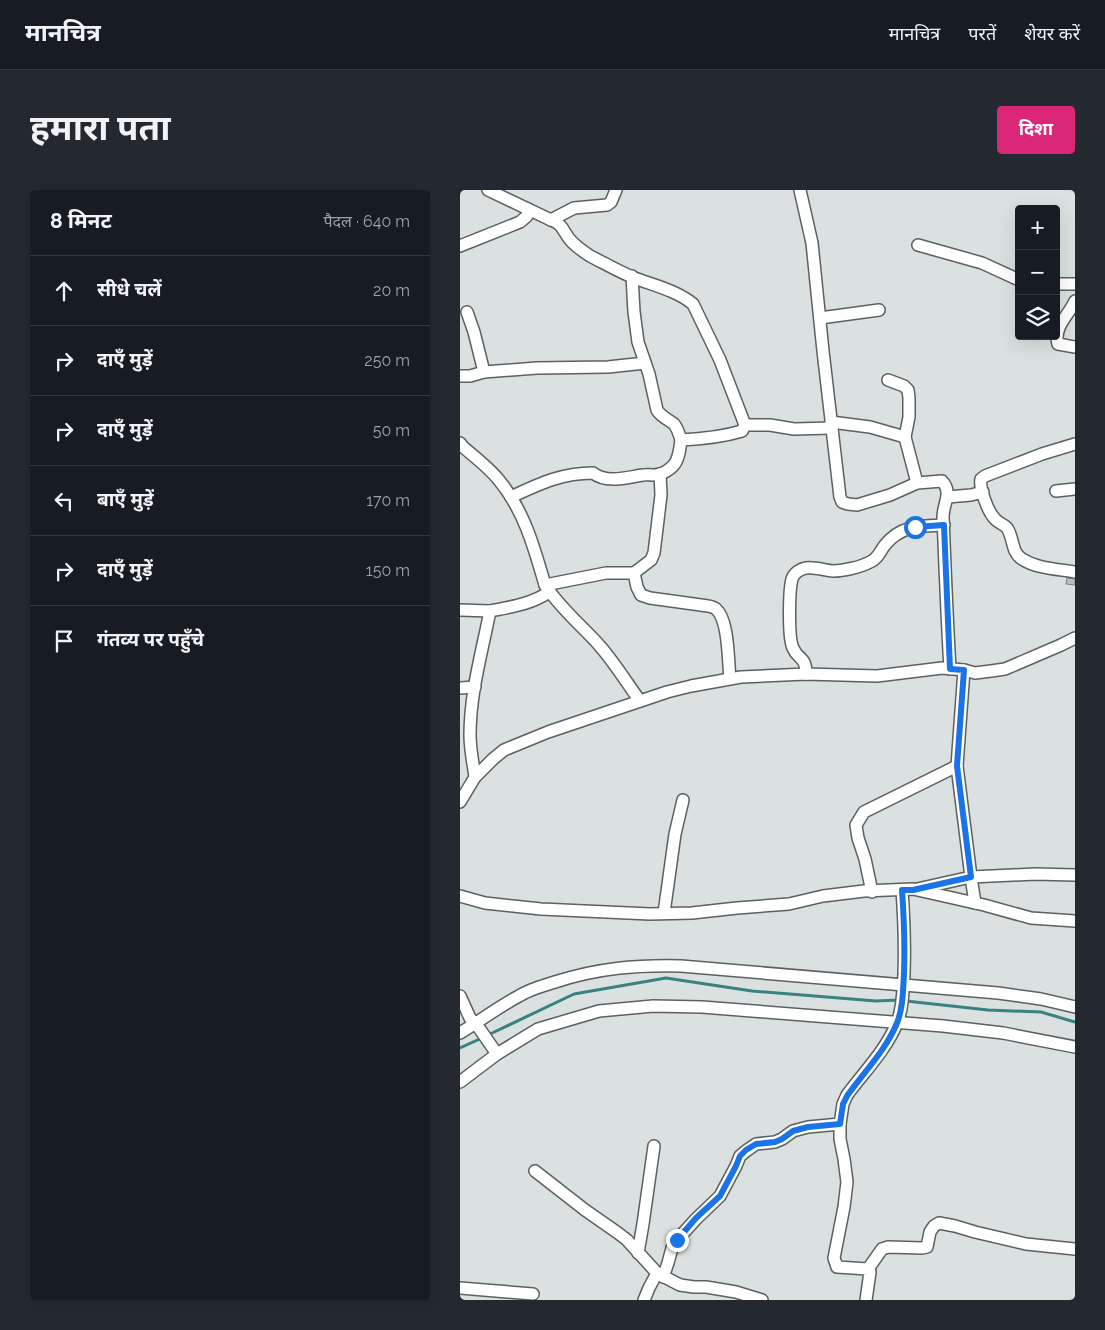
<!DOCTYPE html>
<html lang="hi">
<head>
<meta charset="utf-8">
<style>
  :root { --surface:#171b24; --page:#242831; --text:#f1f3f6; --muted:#9ea1a6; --line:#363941; --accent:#db2777 }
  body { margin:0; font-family:Raleway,"Noto Sans Devanagari",sans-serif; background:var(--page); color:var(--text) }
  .controls { position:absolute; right:15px; top:15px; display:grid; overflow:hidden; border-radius:5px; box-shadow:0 5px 20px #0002 }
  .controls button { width:45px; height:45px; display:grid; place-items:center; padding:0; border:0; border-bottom:1px solid var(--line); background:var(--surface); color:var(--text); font:25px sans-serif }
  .stop { position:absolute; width:15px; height:15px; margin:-11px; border:4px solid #1a73e8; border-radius:50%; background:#fff }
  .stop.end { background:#1a73e8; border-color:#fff; box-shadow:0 1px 5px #0008 }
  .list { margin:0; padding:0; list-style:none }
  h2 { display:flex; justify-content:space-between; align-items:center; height:65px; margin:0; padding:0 20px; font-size:21px }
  h2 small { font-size:16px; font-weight:400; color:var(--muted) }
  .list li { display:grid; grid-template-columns:32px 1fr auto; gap:15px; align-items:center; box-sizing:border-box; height:70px; padding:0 20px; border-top:1px solid var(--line) }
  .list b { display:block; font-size:19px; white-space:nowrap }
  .list em { font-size:16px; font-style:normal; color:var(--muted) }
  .icon { flex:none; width:28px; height:28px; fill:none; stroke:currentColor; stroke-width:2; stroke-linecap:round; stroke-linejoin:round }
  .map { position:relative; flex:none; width:615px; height:1110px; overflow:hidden; border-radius:5px }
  header { display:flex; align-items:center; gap:30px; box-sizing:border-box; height:70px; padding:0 25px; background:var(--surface); border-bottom:1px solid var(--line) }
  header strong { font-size:24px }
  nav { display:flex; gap:28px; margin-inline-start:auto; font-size:18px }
  .intro { display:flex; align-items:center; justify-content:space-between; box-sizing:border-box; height:120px; padding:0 30px }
  h1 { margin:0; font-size:35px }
  .button { padding:12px 22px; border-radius:5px; background:var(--accent); color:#fff; font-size:18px; font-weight:700 }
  main { display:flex; gap:30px; padding:0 30px }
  aside { flex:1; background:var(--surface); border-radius:5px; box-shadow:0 5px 20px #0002 }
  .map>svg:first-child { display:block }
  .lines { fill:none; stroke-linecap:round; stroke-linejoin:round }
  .stream { stroke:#388381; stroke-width:3 }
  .building { fill:#b9bebe; stroke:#7b8080 }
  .minor-casing { stroke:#5b6060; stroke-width:14 }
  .minor { stroke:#fff; stroke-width:11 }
  .route { stroke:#1a73e8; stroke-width:6 }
</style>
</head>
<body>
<header>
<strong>मानचित्र</strong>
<nav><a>मानचित्र</a><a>परतें</a><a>शेयर करें</a></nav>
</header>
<div class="intro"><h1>हमारा पता</h1><a class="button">दिशा</a></div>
<main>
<aside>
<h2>8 मिनट<small>पैदल · 640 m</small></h2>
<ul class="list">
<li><svg class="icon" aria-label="ahead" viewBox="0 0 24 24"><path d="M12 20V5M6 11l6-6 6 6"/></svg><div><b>सीधे चलें</b></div><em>20 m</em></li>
<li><svg class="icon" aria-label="right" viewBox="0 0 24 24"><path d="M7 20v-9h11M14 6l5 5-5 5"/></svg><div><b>दाएँ मुड़ें</b></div><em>250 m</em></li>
<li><svg class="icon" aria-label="right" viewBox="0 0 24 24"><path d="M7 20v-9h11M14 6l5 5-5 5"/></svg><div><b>दाएँ मुड़ें</b></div><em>50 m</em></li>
<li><svg class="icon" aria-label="left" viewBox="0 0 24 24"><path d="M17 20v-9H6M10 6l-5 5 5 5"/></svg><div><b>बाएँ मुड़ें</b></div><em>170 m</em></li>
<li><svg class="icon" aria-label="right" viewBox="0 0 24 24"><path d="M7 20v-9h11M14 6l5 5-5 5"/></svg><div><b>दाएँ मुड़ें</b></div><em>150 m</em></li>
<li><svg class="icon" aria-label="arrive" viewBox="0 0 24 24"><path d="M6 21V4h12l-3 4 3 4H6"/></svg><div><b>गंतव्य पर पहुँचे</b></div></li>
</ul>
</aside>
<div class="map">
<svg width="615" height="1110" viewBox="0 0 615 1110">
  <rect width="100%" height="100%" fill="#dbe1e0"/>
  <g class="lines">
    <g class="stream">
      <polyline points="446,811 528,820 581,822 615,832"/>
      <polyline points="28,845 114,804 206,788 292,801 416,811 439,810"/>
      <polyline points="0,858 22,848"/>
    </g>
  </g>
  <polygon class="building" points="607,388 615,389 615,395 606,394"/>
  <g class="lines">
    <defs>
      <g id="minor">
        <path d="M28,0l63,30c13,4 12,13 21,22 5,5 12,10 18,14 14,7 28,15 42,21 20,8 44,13 61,27l27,56 25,65h25l24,4 38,-1"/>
        <path d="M340,0l12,53 11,108 17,146 2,5 6,2 9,1 33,-10 27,-12 25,-2c11,12 1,22 1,36 2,51 4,101 7,152"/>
        <polyline points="91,30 114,18 147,15 151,12 156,0"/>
        <polyline points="458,55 522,73 559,90"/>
        <polyline points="0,56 60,32 67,26 68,19"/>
        <path d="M172,86l2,36 4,30 11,32 8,36c4,7 11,9 17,14 4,5 5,10 7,16"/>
        <polyline points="596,94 615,94"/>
        <path d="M615,111c-6,14 -22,26 -17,43l17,3"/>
        <polyline points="7,122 14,142 24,182"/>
        <polyline points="360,128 419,120"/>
        <polyline points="0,186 10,186 24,182 77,178 148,177 185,173"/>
        <polyline points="428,190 444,196 448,200 449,208 449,227 445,247 457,293"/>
        <polyline points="371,232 410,237 445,247"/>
        <path d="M0,253l3,4c12,10 25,20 35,32 26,31 36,68 47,106 15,23 36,40 54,60 15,17 28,38 41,56"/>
        <path d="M615,254l-33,10 -57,22 -4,3c-2,9 7,33 14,40 3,4 9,5 12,9 7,10 4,24 15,31 16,10 36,10 53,13"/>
        <polyline points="596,301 615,299"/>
        <path d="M51,307c28,-13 50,-24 82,-24 14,11 35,4 50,2 5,-1 11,1 16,-1 4,0 11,-5 14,-8 6,-6 7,-18 8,-26 21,-1 41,-3 61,-9l3,-6"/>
        <polyline points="487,307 511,305 523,302"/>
        <path d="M174,383l3,14 4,8 9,3 58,8c2,0 7,2 8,3 13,11 12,53 14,69"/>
        <polyline points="85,395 146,383 174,383 191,370 194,363 201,305 200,284"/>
        <polyline points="0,420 30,421"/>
        <path d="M346,484c0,-18 -8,-14 -13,-26 -5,-10 -4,-58 -1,-69 2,-6 8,-10 14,-11 9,-1 18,2 27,3 10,0 28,-4 37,-9 8,-3 10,-11 15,-17 16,-20 35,-19 59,-20"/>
        <polyline points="0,498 15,497"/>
        <path d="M15,587c-2,-14 -5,-28 -5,-42 0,-42 12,-83 20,-124 20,-4 42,-7 59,-19"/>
        <polyline points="0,612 15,587 33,569 44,560 88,542 207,502 231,496 281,487 346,484 417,486 482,478 504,480 515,483 531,481 545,479 601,455 615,448"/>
        <polyline points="457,699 511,687 497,576 504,480"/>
        <polyline points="412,702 405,669 398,648 396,635 404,622 497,576"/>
        <polyline points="0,706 25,713 81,719 190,724 232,723 277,718 329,714 363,706 404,701 453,699 524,715 571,728 615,731"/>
        <polyline points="515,713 511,687 575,684 615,685"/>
        <polyline points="204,723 215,644 223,610"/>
        <polyline points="0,806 10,828 19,838 37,864"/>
        <path d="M0,843c20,-12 38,-26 59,-37 11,-7 24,-10 36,-14 43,-14 81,-17 126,-16l317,27 43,6 34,8"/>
        <polyline points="0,892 37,864 78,839 139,821 193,816 242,817 483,836 543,843 615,857"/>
        <polyline points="75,981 125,1020 158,1043 167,1050 197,1083 220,1095 234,1097 246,1097 276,1102 302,1110"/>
        <polyline points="178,1063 183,1034 194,956"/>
        <polyline points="408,1079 422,1059 428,1057 462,1058 467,1057 470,1042 474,1036 479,1033 495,1036 515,1042 566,1054 615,1059"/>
        <polyline points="203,1087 208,1073 212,1058 217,1050 236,1029 260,1006 276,976 280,966 286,961 296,954 315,952 322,949 333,941 348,937 380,934"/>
        <polyline points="0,1098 73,1104"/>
        <polyline points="184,1110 189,1098 197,1083"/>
        <path d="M406,1110l4,-28 -2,-3 -31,-2 -3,-9 10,-51 3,-25 -3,-23 -4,-20v-15l3,-20 4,-9c17,-23 39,-45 50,-72 6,-15 6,-33 7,-49 1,-28 0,-56 -2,-84"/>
      </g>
    </defs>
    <use href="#minor" class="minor-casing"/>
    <use href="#minor" class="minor"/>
  </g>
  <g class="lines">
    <path class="route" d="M217,1050l19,-22 24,-22 16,-30 4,-10 6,-6 10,-6 19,-2 7,-3 11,-8 15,-4 32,-3 3,-20 4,-8c17,-24 39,-46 50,-73 6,-15 6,-33 7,-49 1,-28 0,-56 -2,-84h11l58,-13 -14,-111 7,-96 -14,-1 -6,-144 -29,2"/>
  </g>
</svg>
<div class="controls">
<button>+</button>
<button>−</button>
<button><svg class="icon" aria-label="layers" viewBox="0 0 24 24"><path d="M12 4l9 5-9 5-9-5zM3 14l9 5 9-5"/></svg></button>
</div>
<div class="stop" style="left:455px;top:337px"></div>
<div class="stop end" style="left:217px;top:1050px"></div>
</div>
</main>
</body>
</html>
